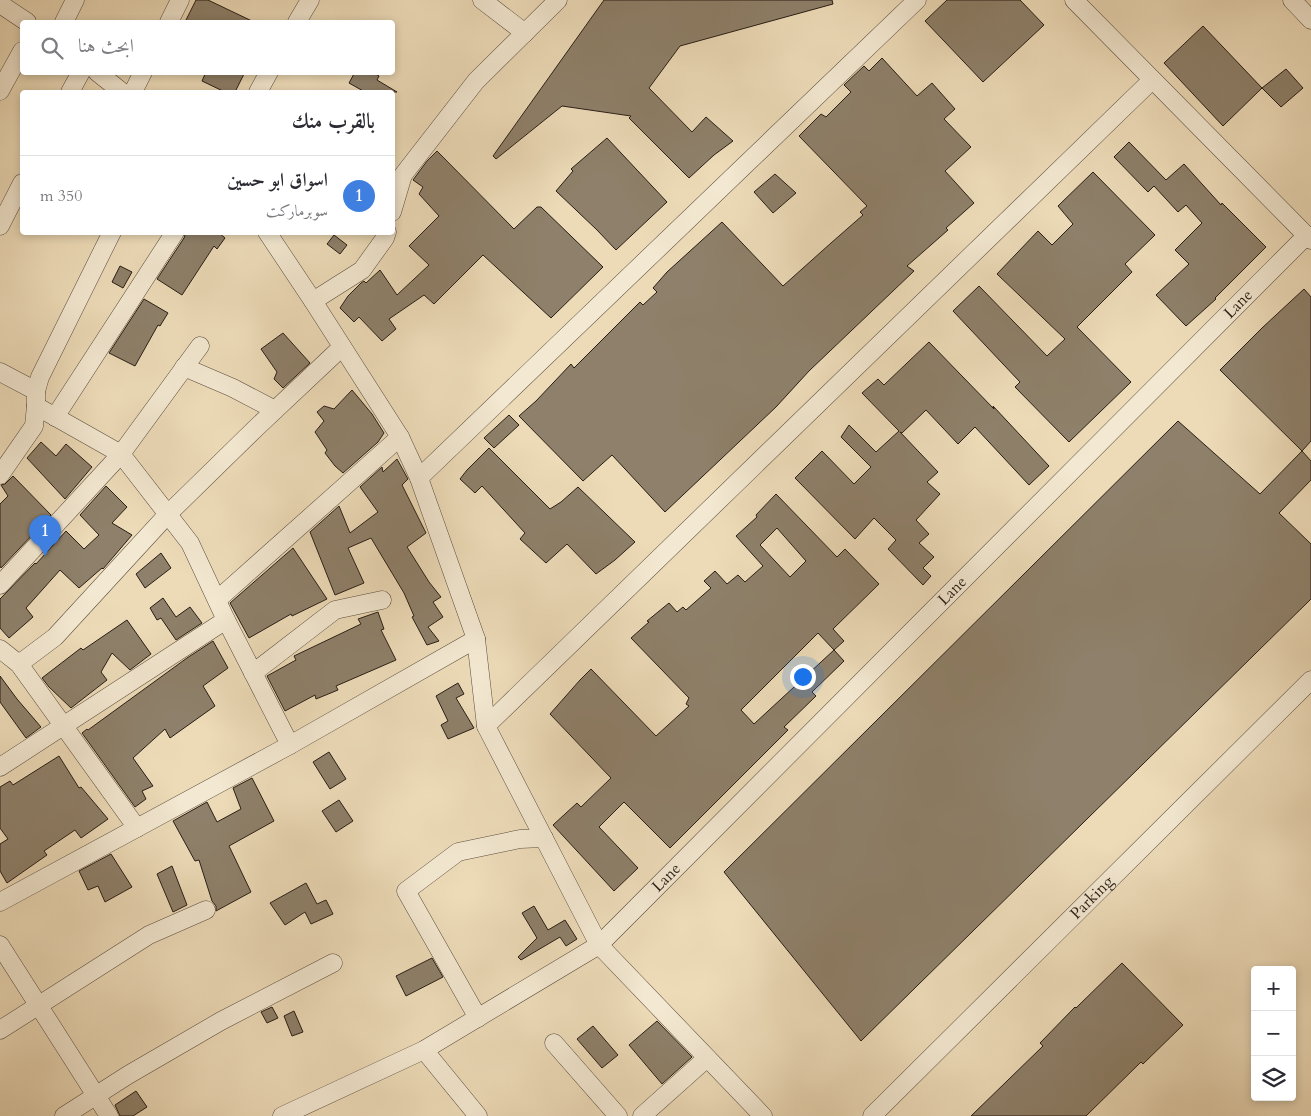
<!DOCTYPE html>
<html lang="ar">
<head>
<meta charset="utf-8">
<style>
  :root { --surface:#fff; --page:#f2f2f3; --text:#2b2b33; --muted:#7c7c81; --line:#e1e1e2; --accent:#d93025 }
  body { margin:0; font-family:Cardo,Amiri,serif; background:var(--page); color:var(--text); direction:rtl }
  .controls { position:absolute; right:15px; bottom:15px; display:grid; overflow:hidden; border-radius:5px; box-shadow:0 2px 8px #0003 }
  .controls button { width:45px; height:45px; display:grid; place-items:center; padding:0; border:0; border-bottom:1px solid var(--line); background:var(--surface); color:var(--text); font:25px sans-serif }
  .you { position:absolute; left:802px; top:676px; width:18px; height:18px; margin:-12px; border:4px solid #fff; border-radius:50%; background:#1a73e8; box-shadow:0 0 0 8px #1a73e833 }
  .badge { display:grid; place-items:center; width:32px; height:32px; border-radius:50%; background:var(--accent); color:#fff; font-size:16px; font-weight:700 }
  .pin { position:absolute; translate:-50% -41px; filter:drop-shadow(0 1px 2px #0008) }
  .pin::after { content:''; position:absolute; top:26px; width:18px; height:15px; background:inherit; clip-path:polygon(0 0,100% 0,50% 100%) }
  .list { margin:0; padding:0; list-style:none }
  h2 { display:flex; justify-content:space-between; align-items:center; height:65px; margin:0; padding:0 20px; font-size:21px }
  h2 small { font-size:16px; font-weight:400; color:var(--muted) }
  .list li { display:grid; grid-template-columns:32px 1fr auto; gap:15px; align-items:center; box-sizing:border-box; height:80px; padding:0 20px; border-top:1px solid var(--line) }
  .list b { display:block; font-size:19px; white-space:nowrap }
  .list p { margin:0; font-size:16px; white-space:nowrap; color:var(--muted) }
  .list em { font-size:16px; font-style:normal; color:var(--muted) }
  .icon { flex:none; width:28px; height:28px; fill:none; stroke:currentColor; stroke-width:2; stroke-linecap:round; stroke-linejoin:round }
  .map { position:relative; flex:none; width:1311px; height:1116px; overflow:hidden; direction:ltr }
  .search { position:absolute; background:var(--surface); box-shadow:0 2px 8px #0003; left:20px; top:20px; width:375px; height:55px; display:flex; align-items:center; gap:12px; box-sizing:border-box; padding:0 18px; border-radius:5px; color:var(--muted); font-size:19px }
  .panel { position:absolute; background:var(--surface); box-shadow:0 2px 8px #0003; left:20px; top:90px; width:375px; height:145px; border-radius:5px; direction:rtl }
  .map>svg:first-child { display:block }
  .building { fill:#8e806a; stroke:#281d15; fill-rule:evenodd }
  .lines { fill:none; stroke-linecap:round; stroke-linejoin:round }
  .minor-casing { stroke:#594c3e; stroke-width:19 }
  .minor { stroke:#f3e8d1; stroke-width:18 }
  .labels { text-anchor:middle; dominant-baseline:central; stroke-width:4.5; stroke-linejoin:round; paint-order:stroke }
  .street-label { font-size:16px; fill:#281d15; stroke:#f3e8d1 }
</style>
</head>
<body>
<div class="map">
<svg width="1311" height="1116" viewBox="0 0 1311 1116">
  <rect width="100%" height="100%" fill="#eddbb8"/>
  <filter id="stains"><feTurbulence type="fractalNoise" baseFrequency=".004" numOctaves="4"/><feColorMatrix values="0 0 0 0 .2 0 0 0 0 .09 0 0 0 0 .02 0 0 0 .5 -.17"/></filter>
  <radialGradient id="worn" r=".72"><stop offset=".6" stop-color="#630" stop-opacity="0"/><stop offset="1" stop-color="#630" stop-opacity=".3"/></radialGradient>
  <g class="building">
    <polygon points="196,0 208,0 254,22 185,22"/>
    <polygon points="604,0 832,0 833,4 680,46 649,88 692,132 706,117 733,141 714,155 689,178 629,118 631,116 562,106 496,159 493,156"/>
    <polygon points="947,0 1020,0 1044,25 983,82 925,21"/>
    <polygon points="1203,26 1262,88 1223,126 1164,63"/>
    <polygon points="882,58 917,96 932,83 955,109 944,119 971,147 945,171 974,203 946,228 948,230 907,266 914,271 809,371 776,407 665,512 612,455 583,481 519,416 536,401 571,364 574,368 640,302 643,305 657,292 653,288 667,272 722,222 783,286 831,243 863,215 860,212 867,206 799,136 821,114 826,117 851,92 844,85 864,66 869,71"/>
    <polygon points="1286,69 1303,88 1281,107 1262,88"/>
    <polygon points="206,72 245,72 235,92 225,92 202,81"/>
    <polygon points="355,72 372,72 379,76 377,80 397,92 365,92 349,83"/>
    <polygon points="607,138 667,202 616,250 597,230 556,191 573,171 571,169"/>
    <polygon points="1129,142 1166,180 1184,164 1221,205 1222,203 1266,247 1215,298 1216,299 1186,326 1156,295 1189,264 1175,250 1202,223 1186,205 1178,212 1154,186 1148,192 1114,157"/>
    <polygon points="437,151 514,229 537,207 541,207 603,267 551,318 483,255 434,304 424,295 389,319 396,329 382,341 359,317 354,322 340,308 348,296 361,283 364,281 366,283 380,270 397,295 429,265 409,246 439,216 419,194 423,187 413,180 427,161"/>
    <polygon points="1093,172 1155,235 1125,264 1132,272 1077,327 1131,382 1069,442 1015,387 1020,382 953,311 979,286 1047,356 1065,339 997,274 1038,231 1052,245 1073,224 1058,206"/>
    <polygon points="775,174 796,193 773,213 754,192"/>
    <polygon points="186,232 218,232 225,238 217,249 214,246 182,295 157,279 184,238"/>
    <polygon points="334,235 347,245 340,254 327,244"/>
    <polygon points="120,266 132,272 123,288 112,282"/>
    <polygon points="1304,289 1311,297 1311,441 1302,451 1220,370 1262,328"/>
    <polygon points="144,299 168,313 160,326 158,325 135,366 109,353"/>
    <polygon points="283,333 310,363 283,388 274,379 277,372 261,349"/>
    <polygon points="929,342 994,409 993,406 1049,466 1029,485 975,427 958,444 926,410 902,433 900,432 938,472 927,482 940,494 916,520 929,534 919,543 934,557 923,568 931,576 923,585 888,549 896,540 874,518 855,539 795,478 822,451 854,484 871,467 841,437 849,425 876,452 899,431 862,393 878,379 884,385"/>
    <polygon points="352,390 372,414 384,433 378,442 343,473 335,466 325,453 327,450 315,432 324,421 317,412 324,406 334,409"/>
    <polygon points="509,415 519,425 494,448 484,438"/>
    <polygon points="1178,421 1260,494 1302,451 1311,461 1311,480 1279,513 1311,544 1311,599 861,1041 724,872"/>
    <polygon points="41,442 56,456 66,444 92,467 65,499 27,458"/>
    <polygon points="489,448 550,509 561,502 578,487 635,542 615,560 596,574 567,544 546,563 520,539 525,533 482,486 475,493 460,479 467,470"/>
    <polygon points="397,459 408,479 402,485 426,533 407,547 429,582 441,597 433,602 443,617 428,627 439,641 427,645 412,617 414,616 404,593 371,538 348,548 364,583 335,595 310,532 339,506 350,533 378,512 360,487 382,467 383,472"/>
    <polygon points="13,476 51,515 1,568 0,566 0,504 8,496 1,485 5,484"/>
    <polygon points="106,486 127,507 112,523 132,535 103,569 102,568 79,588 60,570 26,608 33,617 9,638 0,628 0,599 35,563 36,564 66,531 84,549 99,535 80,515"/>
    <path d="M776,494l61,63 8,-8 34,35 -46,45 11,12 -10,9 10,11 -32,31 4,4 -32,31 4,3 -118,118 -46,-46 -25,25 39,41 -24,23 -61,-66 24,-22 4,4 30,-29 -61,-64 30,-34 11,-11 65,67 33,-30 -3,-2 3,-6 -58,-60 18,-16 -2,-1 22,-18 8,9 6,-5 3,3 25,-22 -7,-7 11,-10 12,13 11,-9 7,7 18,-16 -27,-30 21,-19 -1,-2zM777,528l29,33 -16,16 -30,-32zM818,633l16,17 -80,74 -13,-14z"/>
    <polygon points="293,548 327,599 292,616 291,614 249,638 230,603"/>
    <polygon points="161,553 171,568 145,588 136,574"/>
    <polygon points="163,598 176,617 190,607 202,623 176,640 161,618 157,620 150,608"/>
    <polygon points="378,612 384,629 381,630 396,660 336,686 338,690 316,699 315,695 285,711 267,676 296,660 294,656 361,624 358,619"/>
    <polygon points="127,620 151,654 130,670 112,653 101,672 107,680 71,708 49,687 42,678 81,648 83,650"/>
    <polygon points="213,641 228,668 203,686 215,706 170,738 165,729 133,758 153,786 142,791 146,799 135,807 82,733 87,729 88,730 187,658"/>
    <polygon points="0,676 17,699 41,727 26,738 0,702"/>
    <polygon points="458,683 464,694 456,698 474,728 448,739 441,725 448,721 436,696"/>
    <polygon points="329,752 346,779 330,789 313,762"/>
    <polygon points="59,756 79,788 81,787 108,819 81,838 75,830 44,851 47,855 7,883 0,871 0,844 8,839 0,828 0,787 10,781 13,785"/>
    <polygon points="252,778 274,821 229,846 251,892 216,911 216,906 212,901 199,860 195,861 173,821 207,802 217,822 241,809 233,788"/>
    <polygon points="339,800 353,821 336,832 322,811"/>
    <polygon points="111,854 132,887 105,902 98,886 88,890 79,871"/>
    <polygon points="172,866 187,905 173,912 157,874"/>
    <polygon points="306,883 317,904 326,900 333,914 311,924 305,912 285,925 270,903"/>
    <polygon points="534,906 548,930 565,920 577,939 566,946 560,937 521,960 518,957 537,938 522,913"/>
    <polygon points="432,958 443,977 406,996 396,976"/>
    <polygon points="1122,963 1183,1025 1143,1064 1141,1062 1086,1116 971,1116 1043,1046 1040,1043 1075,1007 1076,1008"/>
    <polygon points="272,1007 278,1018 267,1023 261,1012"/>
    <polygon points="294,1011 303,1032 292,1036 284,1016"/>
    <polygon points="657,1021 692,1057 662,1084 629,1045"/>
    <polygon points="593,1026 618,1055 602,1068 577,1039"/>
    <polygon points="136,1091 147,1107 133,1116 120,1116 115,1105"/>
  </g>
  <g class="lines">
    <defs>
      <g id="minor">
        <polyline points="482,0 525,33"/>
        <polyline points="1074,0 1311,240"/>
        <polyline points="1292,0 1311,20"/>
        <polyline points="0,4 27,22"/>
        <polyline points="64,22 75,0"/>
        <polyline points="169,22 180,0"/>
        <polyline points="297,22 310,0"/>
        <polyline points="97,72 122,92"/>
        <polyline points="0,91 22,51"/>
        <polyline points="70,92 81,72"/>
        <polyline points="133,92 143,72"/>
        <polyline points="258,92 269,72"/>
        <polyline points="392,212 403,175 476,81 558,0"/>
        <polyline points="0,226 22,183"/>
        <polyline points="267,232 313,301 400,437 419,478 476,639 486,726 599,945 763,1116"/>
        <polyline points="313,301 362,270 385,238 387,232"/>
        <polyline points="184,367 233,388 275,410"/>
        <polyline points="0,372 36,391"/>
        <polyline points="36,406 121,454 190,543 226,620 290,745"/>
        <polyline points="55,417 175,232"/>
        <polyline points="0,475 34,426 36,406 36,391 40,377 102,252 112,232"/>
        <polyline points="419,478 917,0"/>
        <polyline points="0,585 121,454 200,346"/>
        <polyline points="217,600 400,437"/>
        <polyline points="0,649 19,664 137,828"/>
        <polyline points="19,664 55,637 168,514 257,427 342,347"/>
        <polyline points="253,673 335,610 382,600"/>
        <polyline points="486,726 1152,80"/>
        <polyline points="0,767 226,620"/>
        <polyline points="0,902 290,745 476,639"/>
        <polyline points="0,945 109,1116"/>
        <polyline points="478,1018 406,891 458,852 520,839 544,838"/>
        <polyline points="0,1030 149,935 206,910"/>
        <polyline points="554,1043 618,1116"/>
        <polyline points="424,1050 478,1116"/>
        <polyline points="64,1116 128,1075 221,1021 333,963"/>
        <path id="s1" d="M282,1116l142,-66 175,-105 707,-709"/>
        <polyline points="642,1116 707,1058"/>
        <path id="s2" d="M872,1116l439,-436"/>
      </g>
    </defs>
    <use href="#minor" class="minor-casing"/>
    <use href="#minor" class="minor"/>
  </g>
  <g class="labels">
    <g class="street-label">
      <text stroke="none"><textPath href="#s1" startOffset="1266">Lane</textPath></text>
      <text stroke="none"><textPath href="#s1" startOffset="861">Lane</textPath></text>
      <text stroke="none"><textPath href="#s1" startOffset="456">Lane</textPath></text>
      <text stroke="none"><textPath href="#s2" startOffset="310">Parking</textPath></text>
    </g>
  </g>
  <rect width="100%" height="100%" filter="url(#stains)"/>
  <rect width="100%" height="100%" fill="url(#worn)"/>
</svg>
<div class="controls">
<button>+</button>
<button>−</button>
<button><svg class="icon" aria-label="layers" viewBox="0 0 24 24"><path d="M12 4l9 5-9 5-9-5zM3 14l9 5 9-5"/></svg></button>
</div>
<div class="you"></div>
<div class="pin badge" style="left:45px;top:556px;background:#3f7fe0">1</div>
<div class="search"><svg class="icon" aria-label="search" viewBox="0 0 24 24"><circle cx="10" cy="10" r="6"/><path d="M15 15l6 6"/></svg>ابحث هنا</div>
<section class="panel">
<h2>بالقرب منك<small></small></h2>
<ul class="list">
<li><span class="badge" style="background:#3f7fe0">1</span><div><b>اسواق ابو حسين</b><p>سوبرماركت</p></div><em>350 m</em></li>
</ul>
</section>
</div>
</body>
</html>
